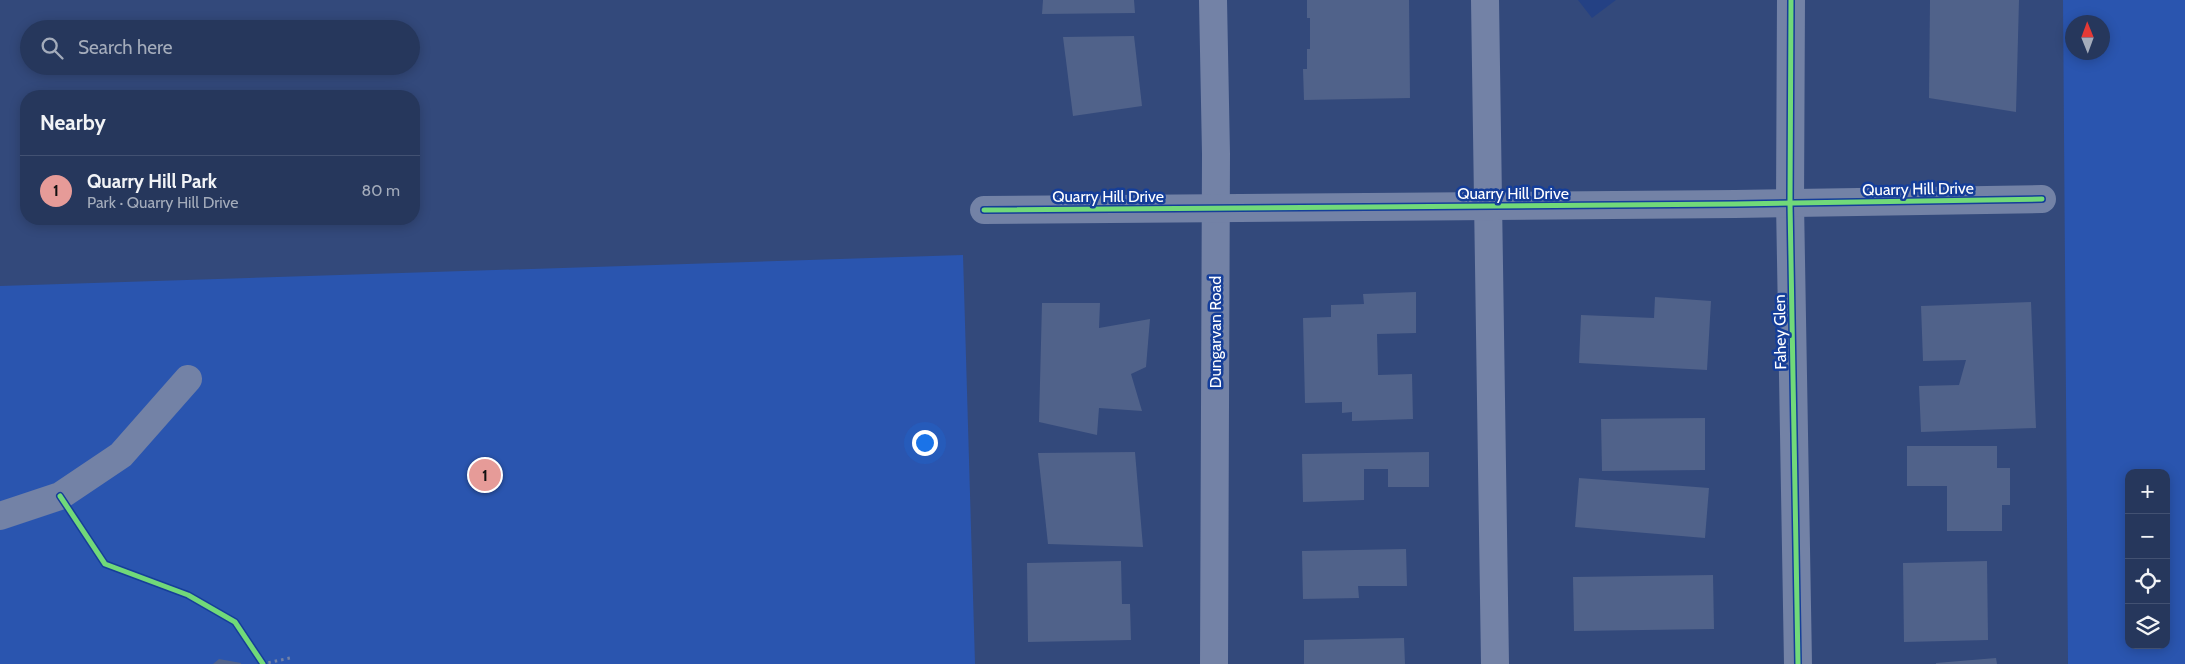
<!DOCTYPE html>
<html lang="en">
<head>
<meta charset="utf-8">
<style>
  :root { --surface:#26375c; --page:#2e3f62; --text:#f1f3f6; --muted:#a4acbb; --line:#425172; --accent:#e69b98 }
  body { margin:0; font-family:Cabin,sans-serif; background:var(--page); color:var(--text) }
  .controls { position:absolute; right:15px; bottom:15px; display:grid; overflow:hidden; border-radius:10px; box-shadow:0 2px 12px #0003 }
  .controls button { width:45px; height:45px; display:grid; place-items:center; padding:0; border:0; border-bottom:1px solid var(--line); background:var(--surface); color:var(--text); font:25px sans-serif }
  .compass { position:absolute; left:2065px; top:15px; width:45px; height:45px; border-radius:50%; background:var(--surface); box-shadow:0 2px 12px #0003; rotate:359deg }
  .you { position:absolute; left:924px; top:442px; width:18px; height:18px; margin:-12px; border:4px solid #fff; border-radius:50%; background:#1a73e8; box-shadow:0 0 0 8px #1a73e833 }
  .badge { display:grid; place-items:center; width:32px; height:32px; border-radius:50%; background:var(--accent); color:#111; font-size:16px; font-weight:700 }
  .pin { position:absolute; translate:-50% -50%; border:2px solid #fff; box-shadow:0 1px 5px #0006 }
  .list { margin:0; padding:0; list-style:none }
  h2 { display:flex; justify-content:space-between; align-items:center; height:65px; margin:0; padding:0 20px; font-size:21px }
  h2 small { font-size:16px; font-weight:400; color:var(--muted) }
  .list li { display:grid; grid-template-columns:32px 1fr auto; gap:15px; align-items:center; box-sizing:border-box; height:70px; padding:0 20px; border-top:1px solid var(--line) }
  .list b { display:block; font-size:19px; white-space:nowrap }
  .list p { margin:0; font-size:16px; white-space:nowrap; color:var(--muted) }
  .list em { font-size:16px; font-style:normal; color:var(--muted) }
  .icon { flex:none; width:28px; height:28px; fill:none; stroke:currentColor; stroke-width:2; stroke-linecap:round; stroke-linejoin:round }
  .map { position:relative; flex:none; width:2185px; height:664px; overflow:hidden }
  .search { position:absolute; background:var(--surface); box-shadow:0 2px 12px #0003; left:20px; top:20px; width:400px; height:55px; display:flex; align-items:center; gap:12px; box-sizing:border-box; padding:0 18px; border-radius:28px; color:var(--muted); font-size:19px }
  .panel { position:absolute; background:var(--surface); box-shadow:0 2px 12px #0003; left:20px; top:90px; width:400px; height:135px; border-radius:20px }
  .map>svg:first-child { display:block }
  .green { fill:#2a55af; fill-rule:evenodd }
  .water { fill:#244184 }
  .building { fill:#50628a }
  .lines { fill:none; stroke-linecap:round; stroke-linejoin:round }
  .path { stroke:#7382a6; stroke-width:3; stroke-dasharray:2.5 4; stroke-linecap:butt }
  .minor { stroke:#7382a6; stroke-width:28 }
  .cycleway-casing { stroke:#153e99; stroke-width:8 }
  .cycleway { stroke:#71d979; stroke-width:5 }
  .labels { text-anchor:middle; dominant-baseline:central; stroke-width:5; stroke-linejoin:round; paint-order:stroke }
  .street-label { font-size:16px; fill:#fff; stroke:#153e99 }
</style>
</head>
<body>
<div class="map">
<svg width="2185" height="664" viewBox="0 0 2185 664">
  <rect width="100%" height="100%" fill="#33497b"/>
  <g class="green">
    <path d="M2063,0h122v664h-117zM2102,22v30h-30v-30zM2129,473h37v172h-37z"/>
    <polygon points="963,255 975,664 0,664 0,286"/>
  </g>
  <polygon class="water" points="1578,0 1616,0 1592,18"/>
  <g class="building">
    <polygon points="1043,0 1134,0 1135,13 1042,14"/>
    <polygon points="1307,0 1409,0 1410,98 1304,100 1303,69 1307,69 1307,49 1310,49 1310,18 1307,18"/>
    <polygon points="1930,0 2019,0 2016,112 1929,98"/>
    <polygon points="1134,36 1142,106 1073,116 1063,37"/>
    <polygon points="1416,292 1416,333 1377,334 1378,375 1412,374 1413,419 1352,421 1352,412 1342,413 1342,402 1305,403 1303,318 1331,317 1331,305 1364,304 1363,294"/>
    <polygon points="1655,297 1711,301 1707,370 1579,363 1581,315 1654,318"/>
    <polygon points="2031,302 2036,428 1921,432 1919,386 1959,385 1966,360 1923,361 1921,306"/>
    <polygon points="1042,303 1100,303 1099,328 1150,319 1146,367 1131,374 1142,411 1099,408 1097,435 1039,422"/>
    <polygon points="1705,418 1705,470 1602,471 1601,419"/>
    <polygon points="1907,446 1997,446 1997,468 2010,468 2010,505 2002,505 2002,531 1947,531 1947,486 1907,486"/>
    <polygon points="1135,452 1143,547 1048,544 1038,453"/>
    <polygon points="1429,452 1429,487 1388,487 1388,469 1364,469 1364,500 1303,502 1302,454"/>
    <polygon points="1579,478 1709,488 1705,538 1575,527"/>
    <polygon points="1406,549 1407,586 1358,586 1359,598 1303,599 1302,551"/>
    <polygon points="1121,561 1122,604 1130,604 1131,640 1028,642 1027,563"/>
    <polygon points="1987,561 1988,640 1904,642 1903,563"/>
    <polygon points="1713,575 1714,629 1574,631 1573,577"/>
    <polygon points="1404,638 1405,664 1304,664 1304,640"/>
    <polygon points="1996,658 1997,664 1936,664 1936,663"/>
    <polygon points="219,659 241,663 241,664 213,664"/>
  </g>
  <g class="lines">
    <polyline class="path" points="262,664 290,658"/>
    <g class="minor">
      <polyline points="1213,0 1216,154 1214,664"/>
      <polyline points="1485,0 1495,664"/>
      <polyline points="1791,0 1790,203 1798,664"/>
      <polyline points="984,210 1735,204 2042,199"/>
      <polyline points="0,516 60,496 121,455 188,379"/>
    </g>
    <defs>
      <g id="cycleway">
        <polyline points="1791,0 1790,203 1798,664"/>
        <polyline points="984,210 1735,204 2042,199"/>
        <polyline points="60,496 105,564 188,595 235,622 263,664"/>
      </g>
    </defs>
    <use href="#cycleway" class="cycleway-casing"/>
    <use href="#cycleway" class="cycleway"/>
  </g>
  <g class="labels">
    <g class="street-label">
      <text transform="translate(1918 189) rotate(-1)">Quarry Hill Drive</text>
      <text x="1513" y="193">Quarry Hill Drive</text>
      <text x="1108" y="196">Quarry Hill Drive</text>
      <text transform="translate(1215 332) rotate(-90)">Dungarvan Road</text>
      <text transform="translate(1780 332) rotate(-91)">Fahey Glen</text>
    </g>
  </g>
</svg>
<div class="controls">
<button>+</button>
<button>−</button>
<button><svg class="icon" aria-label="locate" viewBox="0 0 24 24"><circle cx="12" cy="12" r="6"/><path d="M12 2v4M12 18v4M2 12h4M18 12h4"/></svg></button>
<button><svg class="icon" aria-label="layers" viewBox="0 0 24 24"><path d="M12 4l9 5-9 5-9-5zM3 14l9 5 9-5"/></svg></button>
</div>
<svg class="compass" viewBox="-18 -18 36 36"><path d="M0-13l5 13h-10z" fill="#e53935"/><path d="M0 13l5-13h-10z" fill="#a4acbb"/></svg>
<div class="you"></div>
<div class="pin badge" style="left:485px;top:475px">1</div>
<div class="search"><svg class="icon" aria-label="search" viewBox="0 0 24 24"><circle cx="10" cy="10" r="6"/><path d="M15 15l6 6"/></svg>Search here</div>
<section class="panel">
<h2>Nearby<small></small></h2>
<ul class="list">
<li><span class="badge">1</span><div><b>Quarry Hill Park</b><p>Park · Quarry Hill Drive</p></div><em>80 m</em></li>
</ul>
</section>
</div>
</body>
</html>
